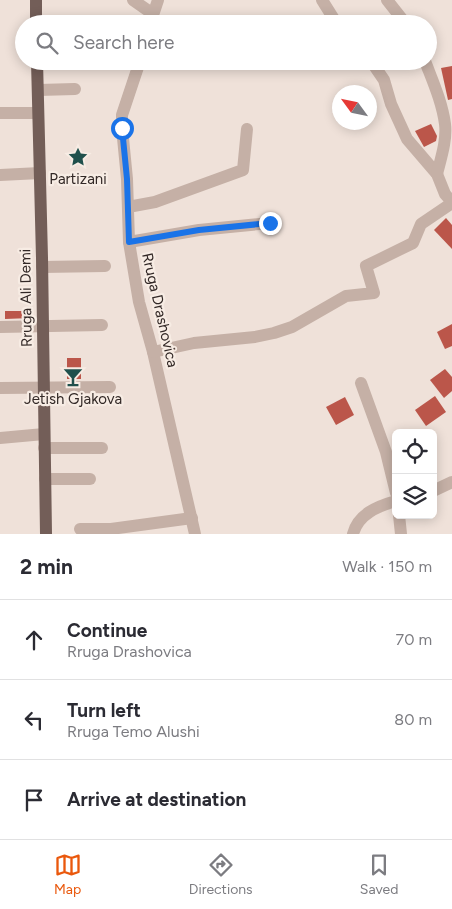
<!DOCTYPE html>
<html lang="en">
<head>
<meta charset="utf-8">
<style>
  :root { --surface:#fff; --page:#f2f2f3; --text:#2b2b33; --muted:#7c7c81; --line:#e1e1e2; --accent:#ea580c }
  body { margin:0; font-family:Figtree,sans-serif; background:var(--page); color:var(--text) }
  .controls { position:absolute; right:15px; bottom:15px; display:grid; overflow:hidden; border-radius:8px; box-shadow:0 2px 12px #0003 }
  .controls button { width:45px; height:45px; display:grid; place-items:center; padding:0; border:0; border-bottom:1px solid var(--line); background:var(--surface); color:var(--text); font:25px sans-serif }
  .compass { position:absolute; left:332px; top:85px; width:45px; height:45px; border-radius:50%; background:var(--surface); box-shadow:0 2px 12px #0003; rotate:303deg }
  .stop { position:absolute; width:15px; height:15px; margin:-11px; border:4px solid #1a73e8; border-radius:50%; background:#fff }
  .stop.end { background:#1a73e8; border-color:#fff; box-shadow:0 1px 5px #0008 }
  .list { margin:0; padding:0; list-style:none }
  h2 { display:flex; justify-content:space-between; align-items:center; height:65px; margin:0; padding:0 20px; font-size:21px }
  h2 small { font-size:16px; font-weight:400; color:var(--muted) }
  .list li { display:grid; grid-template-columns:32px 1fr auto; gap:15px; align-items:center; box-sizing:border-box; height:80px; padding:0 20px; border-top:1px solid var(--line) }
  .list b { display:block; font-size:19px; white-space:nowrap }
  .list p { margin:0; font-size:16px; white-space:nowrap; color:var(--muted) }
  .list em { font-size:16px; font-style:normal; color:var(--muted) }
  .icon { flex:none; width:28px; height:28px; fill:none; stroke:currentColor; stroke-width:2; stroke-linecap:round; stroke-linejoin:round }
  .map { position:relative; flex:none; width:452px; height:534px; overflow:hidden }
  .search { position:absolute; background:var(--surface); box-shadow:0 2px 12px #0003; left:15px; right:15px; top:15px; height:55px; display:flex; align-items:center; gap:12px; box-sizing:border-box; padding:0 18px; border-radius:28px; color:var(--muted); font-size:19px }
  .sheet { height:305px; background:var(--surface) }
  nav { display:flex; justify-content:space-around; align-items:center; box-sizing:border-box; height:70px; border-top:1px solid var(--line); background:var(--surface); font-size:14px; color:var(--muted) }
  nav a { display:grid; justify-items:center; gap:2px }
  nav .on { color:var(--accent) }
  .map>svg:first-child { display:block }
  .building { fill:#bb564a }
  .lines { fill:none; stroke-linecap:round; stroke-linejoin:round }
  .minor { stroke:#c5b0a6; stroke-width:12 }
  .major { stroke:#735e58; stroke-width:12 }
  .route { stroke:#1a73e8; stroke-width:6 }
  .labels { text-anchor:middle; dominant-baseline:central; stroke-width:4.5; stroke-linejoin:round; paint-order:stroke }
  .poi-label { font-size:15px; fill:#322826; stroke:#f7ece4 }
  .street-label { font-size:15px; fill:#322826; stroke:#f7ece4 }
</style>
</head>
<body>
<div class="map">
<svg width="452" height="534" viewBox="0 0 452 534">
  <rect width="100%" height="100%" fill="#efe1d9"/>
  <g class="building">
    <polygon points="452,66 452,99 448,100 441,68"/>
    <polygon points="431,124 437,136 436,141 424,147 415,131"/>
    <polygon points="446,218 452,225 452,249 434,230"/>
    <polygon points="5,311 32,311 31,318 5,319"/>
    <polygon points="452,324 452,346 445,349 437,332"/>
    <rect x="67" y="358" width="14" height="21"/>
    <polygon points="445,369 452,377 452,391 444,398 430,380"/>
    <polygon points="435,396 446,412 426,426 415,410"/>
    <polygon points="345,397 354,415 336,425 326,407"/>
  </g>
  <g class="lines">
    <g class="minor">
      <polyline points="133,0 153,14"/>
      <polyline points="322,0 337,24"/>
      <polyline points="387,0 406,24"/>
      <polyline points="150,24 158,0"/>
      <polyline points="140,61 122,115 122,128 127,179 129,242 139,302 153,352 195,534"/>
      <polyline points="371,61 384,80 391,104 407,139 437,174 445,194 452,202"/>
      <path d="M425,61c8,21 17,41 20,63 2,16 -4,34 -8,50"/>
      <polyline points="38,90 75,89"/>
      <polyline points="0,113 38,113"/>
      <polyline points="0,175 40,173"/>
      <polyline points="128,207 155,202 243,170 247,129"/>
      <polyline points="129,242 199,230 270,223"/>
      <polyline points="42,267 105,266"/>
      <polyline points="0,327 102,325"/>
      <polyline points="153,352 194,343 255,337 274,333 292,327 346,296 374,293 366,266 413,243 421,224 452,203"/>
      <polyline points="361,383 386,452 396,493"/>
      <polyline points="0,388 110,387"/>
      <polyline points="0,438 44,434"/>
      <polyline points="44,448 102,448"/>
      <polyline points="45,479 90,479"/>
      <polyline points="433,491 452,482"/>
      <polyline points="399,515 401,534"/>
      <polyline points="80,529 111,529 192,518"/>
      <path d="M353,534c5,-20 25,-28 43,-33"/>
    </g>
    <g class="major">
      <polyline points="36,0 36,24"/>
      <polyline points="37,61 42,258 46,534"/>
    </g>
  </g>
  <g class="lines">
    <polyline class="route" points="122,128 127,179 129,242 199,230 270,223"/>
  </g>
  <defs>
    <symbol id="sight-bare" viewBox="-9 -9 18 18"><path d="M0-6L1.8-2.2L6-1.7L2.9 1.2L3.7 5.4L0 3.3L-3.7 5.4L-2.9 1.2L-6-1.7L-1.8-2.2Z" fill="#20504c" stroke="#f7ece4" stroke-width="2.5" paint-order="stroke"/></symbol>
    <symbol id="bar-bare" viewBox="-9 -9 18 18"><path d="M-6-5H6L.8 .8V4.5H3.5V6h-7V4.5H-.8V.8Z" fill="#20504c" stroke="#f7ece4" stroke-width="2.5" paint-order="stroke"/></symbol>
  </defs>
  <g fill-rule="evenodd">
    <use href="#sight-bare" x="64" y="143" width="28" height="28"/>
    <use href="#bar-bare" x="59" y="363" width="28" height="28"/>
  </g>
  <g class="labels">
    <g class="poi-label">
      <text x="78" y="179">Partizani</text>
      <text x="73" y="399">Jetish Gjakova</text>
    </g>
    <g class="street-label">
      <text transform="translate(26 298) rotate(-91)">Rruga Ali Demi</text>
      <text transform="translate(160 310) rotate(77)">Rruga Drashovica</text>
    </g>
  </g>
</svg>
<div class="controls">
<button><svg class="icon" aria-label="locate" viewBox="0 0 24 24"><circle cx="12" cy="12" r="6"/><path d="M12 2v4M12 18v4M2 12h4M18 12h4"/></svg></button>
<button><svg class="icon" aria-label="layers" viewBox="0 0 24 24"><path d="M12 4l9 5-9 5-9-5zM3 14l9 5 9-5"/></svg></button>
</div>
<svg class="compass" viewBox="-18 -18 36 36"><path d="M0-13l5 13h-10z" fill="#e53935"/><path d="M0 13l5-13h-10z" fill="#7c7c81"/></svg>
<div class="stop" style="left:122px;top:128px"></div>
<div class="stop end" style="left:270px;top:223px"></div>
<div class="search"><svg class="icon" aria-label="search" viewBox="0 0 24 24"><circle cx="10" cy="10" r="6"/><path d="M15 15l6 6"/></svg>Search here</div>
</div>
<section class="sheet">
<h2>2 min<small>Walk · 150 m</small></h2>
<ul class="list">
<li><svg class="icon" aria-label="ahead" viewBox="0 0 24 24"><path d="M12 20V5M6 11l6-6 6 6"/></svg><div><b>Continue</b><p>Rruga Drashovica</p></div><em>70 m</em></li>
<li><svg class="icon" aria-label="left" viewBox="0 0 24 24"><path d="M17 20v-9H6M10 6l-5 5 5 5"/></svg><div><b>Turn left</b><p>Rruga Temo Alushi</p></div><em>80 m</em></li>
<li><svg class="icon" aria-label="arrive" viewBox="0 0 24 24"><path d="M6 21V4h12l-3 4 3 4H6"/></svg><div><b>Arrive at destination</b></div></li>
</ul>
</section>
<nav>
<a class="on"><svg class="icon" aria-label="map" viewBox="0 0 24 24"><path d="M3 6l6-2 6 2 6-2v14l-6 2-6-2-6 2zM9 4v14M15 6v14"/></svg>Map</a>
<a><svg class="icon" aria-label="directions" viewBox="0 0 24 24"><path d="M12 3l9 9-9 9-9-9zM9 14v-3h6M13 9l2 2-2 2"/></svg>Directions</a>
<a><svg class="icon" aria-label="saved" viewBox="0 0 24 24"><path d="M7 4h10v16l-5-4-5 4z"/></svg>Saved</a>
</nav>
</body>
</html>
